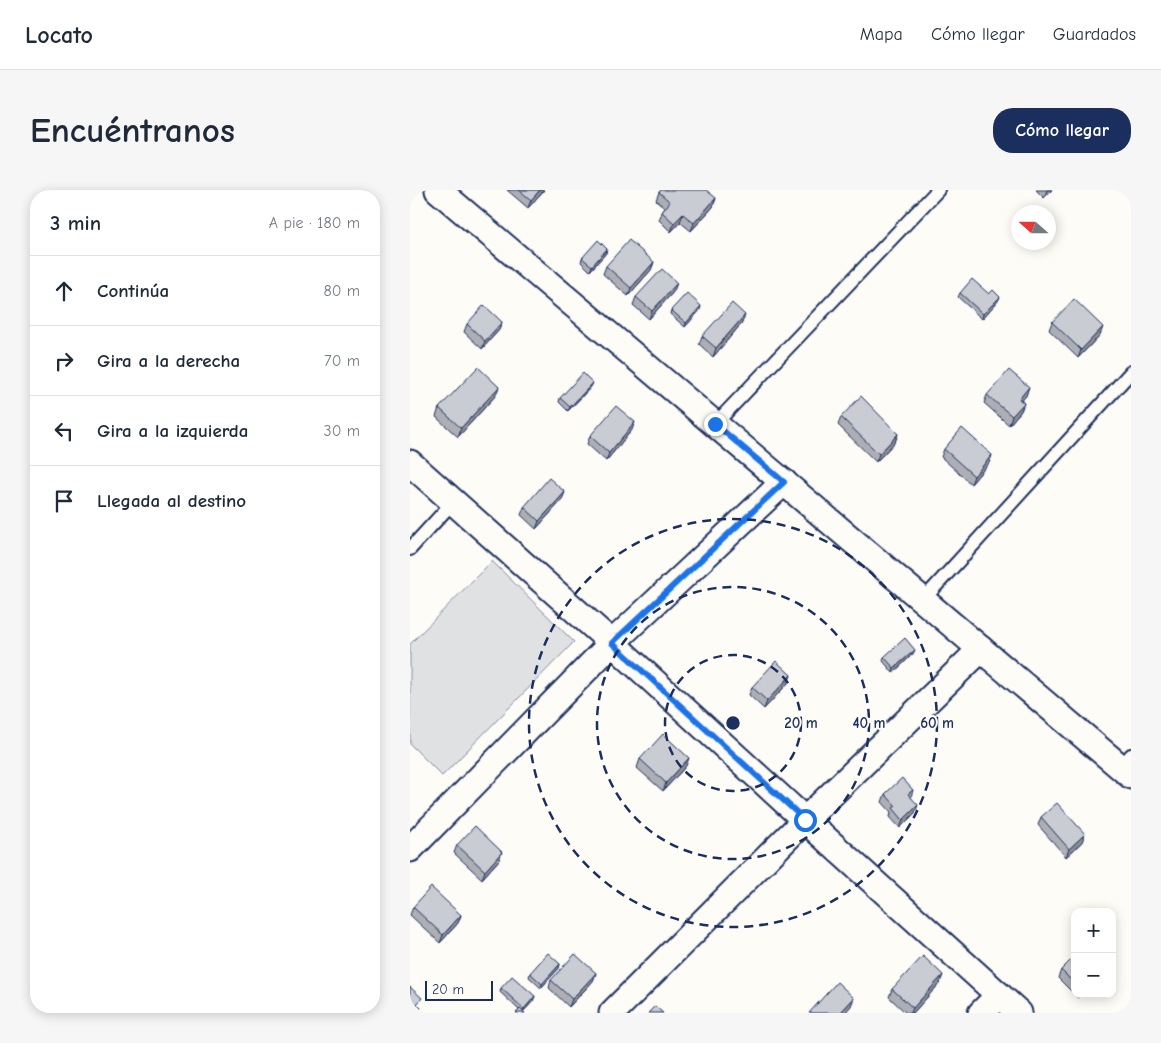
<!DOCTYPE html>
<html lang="es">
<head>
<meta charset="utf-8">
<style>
  :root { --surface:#fff; --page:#f6f6f7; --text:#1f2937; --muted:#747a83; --line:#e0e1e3; --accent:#1b2f5e }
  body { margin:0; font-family:"Comic Neue",sans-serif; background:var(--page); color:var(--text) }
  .controls { position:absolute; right:15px; bottom:15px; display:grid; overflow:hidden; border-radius:10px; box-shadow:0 2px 12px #0003 }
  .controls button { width:45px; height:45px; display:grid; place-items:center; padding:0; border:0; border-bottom:1px solid var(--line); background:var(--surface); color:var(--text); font:25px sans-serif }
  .compass { position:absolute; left:601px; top:15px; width:45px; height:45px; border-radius:50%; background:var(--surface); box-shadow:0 2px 12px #0003; rotate:291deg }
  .scale { position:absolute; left:15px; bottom:12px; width:68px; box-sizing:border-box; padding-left:5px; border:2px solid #1b2f5e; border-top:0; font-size:14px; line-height:18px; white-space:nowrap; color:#1b2f5e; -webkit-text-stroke:4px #fdfcf7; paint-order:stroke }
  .stop { position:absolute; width:15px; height:15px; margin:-11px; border:4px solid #1a73e8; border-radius:50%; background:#fff }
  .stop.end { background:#1a73e8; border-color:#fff; box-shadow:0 1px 5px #0008 }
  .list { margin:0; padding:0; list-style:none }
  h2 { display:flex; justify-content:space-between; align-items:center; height:65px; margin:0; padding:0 20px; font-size:21px }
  h2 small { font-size:16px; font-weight:400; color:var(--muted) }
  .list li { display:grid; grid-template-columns:32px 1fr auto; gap:15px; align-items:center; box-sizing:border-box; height:70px; padding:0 20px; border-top:1px solid var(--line) }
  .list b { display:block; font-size:19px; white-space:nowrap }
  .list em { font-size:16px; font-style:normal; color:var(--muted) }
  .icon { flex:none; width:28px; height:28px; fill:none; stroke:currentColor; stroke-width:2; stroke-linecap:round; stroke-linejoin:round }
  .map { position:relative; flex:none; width:721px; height:823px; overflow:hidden; border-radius:20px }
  header { display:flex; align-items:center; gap:30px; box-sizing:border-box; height:70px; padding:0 25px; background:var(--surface); border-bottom:1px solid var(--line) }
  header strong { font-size:24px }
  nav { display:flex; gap:28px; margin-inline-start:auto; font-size:18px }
  .intro { display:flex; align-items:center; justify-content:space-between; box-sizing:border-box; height:120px; padding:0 30px }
  h1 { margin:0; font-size:35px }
  .button { padding:12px 22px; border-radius:20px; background:var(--accent); color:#fff; font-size:18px; font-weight:700 }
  main { display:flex; gap:30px; padding:0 30px }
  aside { flex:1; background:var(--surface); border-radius:20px; box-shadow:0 2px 12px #0003 }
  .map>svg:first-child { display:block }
  .pitch { fill:#e0e1e3; stroke:#7e88a0 }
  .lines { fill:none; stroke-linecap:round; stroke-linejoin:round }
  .lane-casing { stroke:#1b2f5e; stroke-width:16 }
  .street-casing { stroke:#1b2f5e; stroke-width:29 }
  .lane { stroke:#fdfcf7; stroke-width:12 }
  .street { stroke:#fdfcf7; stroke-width:25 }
  .wall { fill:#adafb5; stroke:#1b2f5e }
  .shaded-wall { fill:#8d8f94; stroke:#1b2f5e }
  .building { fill:#c9ccd3; stroke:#1b2f5e }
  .route { stroke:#1a73e8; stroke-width:6 }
  .ring { fill:none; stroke:#1b2f5e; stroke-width:2.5; stroke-dasharray:9 6 }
  .centre { fill:#1b2f5e; stroke:#fdfcf7; stroke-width:2.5 }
  .ring-label { font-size:15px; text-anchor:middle; font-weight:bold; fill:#1b2f5e; stroke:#fdfcf7; stroke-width:4; stroke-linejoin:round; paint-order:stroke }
</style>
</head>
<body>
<header>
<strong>Locato</strong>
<nav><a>Mapa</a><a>Cómo llegar</a><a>Guardados</a></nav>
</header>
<div class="intro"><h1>Encuéntranos</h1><a class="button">Cómo llegar</a></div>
<main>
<aside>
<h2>3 min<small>A pie · 180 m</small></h2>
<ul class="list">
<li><svg class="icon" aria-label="ahead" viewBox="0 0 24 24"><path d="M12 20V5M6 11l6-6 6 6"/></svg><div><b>Continúa</b></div><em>80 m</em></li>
<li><svg class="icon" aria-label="right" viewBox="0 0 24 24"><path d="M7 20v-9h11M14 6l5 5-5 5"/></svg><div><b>Gira a la derecha</b></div><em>70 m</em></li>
<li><svg class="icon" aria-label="left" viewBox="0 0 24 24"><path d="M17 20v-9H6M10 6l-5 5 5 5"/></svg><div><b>Gira a la izquierda</b></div><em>30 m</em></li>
<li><svg class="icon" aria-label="arrive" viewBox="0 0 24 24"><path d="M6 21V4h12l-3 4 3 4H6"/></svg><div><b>Llegada al destino</b></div></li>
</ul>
</aside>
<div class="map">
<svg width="721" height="823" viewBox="0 0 721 823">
  <rect width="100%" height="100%" fill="#fdfcf7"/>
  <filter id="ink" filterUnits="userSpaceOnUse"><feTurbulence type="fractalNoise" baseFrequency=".02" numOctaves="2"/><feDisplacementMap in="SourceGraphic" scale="10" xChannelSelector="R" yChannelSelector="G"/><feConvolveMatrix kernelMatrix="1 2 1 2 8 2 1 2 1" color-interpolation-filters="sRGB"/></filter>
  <g filter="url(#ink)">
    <polygon class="pitch" points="82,371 164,452 32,586 0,554 0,454"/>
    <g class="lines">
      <defs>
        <g id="lane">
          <polyline points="305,234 528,0"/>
          <polyline points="0,359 43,312"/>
          <polyline points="513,410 721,182"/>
          <polyline points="711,577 721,565"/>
        </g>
        <g id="street">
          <polyline points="28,0 721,586"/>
          <polyline points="0,273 202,453 395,630 609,823"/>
          <polyline points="0,659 202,453 374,292"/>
          <polyline points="202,823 395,630 571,459"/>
          <polyline points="571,823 589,805"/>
        </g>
      </defs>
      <use href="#lane" class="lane-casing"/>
      <use href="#street" class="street-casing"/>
      <use href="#lane" class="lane"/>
      <use href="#street" class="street"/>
    </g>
    <g class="wall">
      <polygon points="97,0 134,0 118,18"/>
      <polygon points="626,0 642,0 634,8"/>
      <polygon points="249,2 306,8 303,17 281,41 270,32 261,42 249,30 252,22 255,18 246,10"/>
      <polygon points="197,59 196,63 180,81 171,72 172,68"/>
      <polygon points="244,72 241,80 218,106 193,84 196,76"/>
      <polygon points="264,101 239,129 223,115 226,107"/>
      <polygon points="550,103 579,104 588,111 572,129 548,107"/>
      <polygon points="261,120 290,120 275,137 260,124"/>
      <polygon points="92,132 89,140 72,159 54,142 57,134"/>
      <polygon points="642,132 690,145 668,168 639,140"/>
      <polygon points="332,133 303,167 289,154 292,146"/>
      <polygon points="181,197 158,221 149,212 150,208"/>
      <polygon points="86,205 48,247 26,227 29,218"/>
      <polygon points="577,205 616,206 611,211 614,213 611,221 599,235 574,213"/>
      <polygon points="431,227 488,244 485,252 466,272 428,235"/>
      <polygon points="222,240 196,271 177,254 180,246"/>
      <polygon points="534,259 582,265 579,273 561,294 531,267"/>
      <polygon points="152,310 126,339 111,325 114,317"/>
      <polygon points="503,464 483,483 473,471 474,467"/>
      <polygon points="381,485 378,493 354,519 339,505 342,497"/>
      <polygon points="230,569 276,576 253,601 227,578"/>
      <polygon points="503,600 501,607 505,623 490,638 480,627 481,622 472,612 475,604"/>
      <polygon points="631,627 672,652 656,667 628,635"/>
      <polygon points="47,655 89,670 72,689 44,663"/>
      <polygon points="3,717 51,725 48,733 30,753 0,725"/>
      <polygon points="665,766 665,804 671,804 668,808 648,788 651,780"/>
      <polygon points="150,774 149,778 131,798 119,787 120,783"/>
      <polygon points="186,783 183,791 159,817 139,798 141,790"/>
      <polygon points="530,793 503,823 496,823 479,807 482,799"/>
      <polygon points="91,798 125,806 123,811 113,822 109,820 90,802"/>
    </g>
    <g class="shaded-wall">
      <polygon points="130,0 134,0 118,18 121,10"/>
      <polygon points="637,0 642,0 634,8"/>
      <polygon points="306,8 303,17 281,41 284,33"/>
      <polygon points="273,24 270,32 261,42 264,33"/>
      <polygon points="197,59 196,63 180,81 182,76"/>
      <polygon points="244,72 241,80 218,106 221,98"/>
      <polygon points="267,93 264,101 239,129 242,121"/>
      <polygon points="590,107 588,111 572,129 573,124"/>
      <polygon points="291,116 290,120 275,137 276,133"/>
      <polygon points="335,125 332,133 303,167 306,158"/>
      <polygon points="92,132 89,140 72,159 75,151"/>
      <polygon points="693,137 690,145 668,168 671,160"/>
      <polygon points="183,193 181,197 158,221 160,217"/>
      <polygon points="89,197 86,205 48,247 51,238"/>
      <polygon points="619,197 616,206 606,217 609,209"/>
      <polygon points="614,213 611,221 599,235 602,226"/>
      <polygon points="225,232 222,240 196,271 199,263"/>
      <polygon points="488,244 485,252 466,272 469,264"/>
      <polygon points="582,265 579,273 561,294 564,286"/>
      <polygon points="155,302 152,310 126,339 129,331"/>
      <polygon points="505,460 503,464 483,483 484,478"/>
      <polygon points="381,485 378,493 354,519 357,511"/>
      <polygon points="279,568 276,576 253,601 256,593"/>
      <polygon points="508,615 505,623 490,638 493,630"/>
      <polygon points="675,644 672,652 656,667 659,659"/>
      <polygon points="92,662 89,670 72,689 75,681"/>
      <polygon points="51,725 48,733 30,753 33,745"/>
      <polygon points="150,774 149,778 131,798 132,794"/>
      <polygon points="186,783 183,791 159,817 162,809"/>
      <polygon points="533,785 530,793 503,823 501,823 503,818"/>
      <polygon points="125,806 123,811 112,823 114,819"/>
      <polygon points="444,808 441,816 435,823 430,823"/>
    </g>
    <g class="building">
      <polygon points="109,0 130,0 121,10"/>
      <polygon points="251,0 296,0 306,8 284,33 273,24 264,33 252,22 260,12 249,2"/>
      <polygon points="188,50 197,59 182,76 172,68"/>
      <polygon points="219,50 244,72 221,98 196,76"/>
      <polygon points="252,79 267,93 242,121 226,107"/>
      <polygon points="562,89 579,104 583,100 590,107 573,124 550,103"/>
      <polygon points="277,103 291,116 276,133 261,120"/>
      <polygon points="664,109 693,137 671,160 642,132"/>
      <polygon points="322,113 335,125 306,158 292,146"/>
      <polygon points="74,115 92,132 75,151 57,134"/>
      <polygon points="68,177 89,197 51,238 29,218"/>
      <polygon points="599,180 619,197 609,209 614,213 602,226 577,205"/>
      <polygon points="173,183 183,193 160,217 150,208"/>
      <polygon points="451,206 488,244 469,264 431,227"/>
      <polygon points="206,216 225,232 199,263 180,246"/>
      <polygon points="552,238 582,265 564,286 534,259"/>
      <polygon points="139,288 155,302 129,331 114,317"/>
      <polygon points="495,448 505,460 484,478 474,467"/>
      <polygon points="366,471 381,485 357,511 342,497"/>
      <polygon points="253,544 279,568 256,593 230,569"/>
      <polygon points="492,588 503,600 498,604 508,615 493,630 483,618 486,616 475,604"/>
      <polygon points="647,613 675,644 659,659 631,627"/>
      <polygon points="65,636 92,662 75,681 47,655"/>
      <polygon points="21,697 51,725 33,745 3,717"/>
      <polygon points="702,740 705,742 702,745"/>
      <polygon points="138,763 150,774 132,794 120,783"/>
      <polygon points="165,764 186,783 162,809 141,790"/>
      <polygon points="513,766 533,785 503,818 482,799"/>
      <polygon points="665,766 665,794 651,780"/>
      <polygon points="102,786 125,806 114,819 91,798"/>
      <polygon points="427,792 444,808 430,823 399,823"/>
      <polygon points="0,797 12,808 7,814 11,818 7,823 3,823 0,820"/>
      <polygon points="245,816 253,823 238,823"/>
      <polygon points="110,819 115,823 106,823"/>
    </g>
  </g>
  <g class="lines" filter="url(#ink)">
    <polyline class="route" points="305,234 374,292 202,453 395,630"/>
  </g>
  <g class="ring">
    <circle cx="323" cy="533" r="68"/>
    <circle cx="323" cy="533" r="136"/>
    <circle cx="323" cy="533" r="204"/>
  </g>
  <circle cx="323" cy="533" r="8" class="centre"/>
  <g class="ring-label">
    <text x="391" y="538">20 m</text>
    <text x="459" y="538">40 m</text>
    <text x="527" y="538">60 m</text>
  </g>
</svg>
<div class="controls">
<button>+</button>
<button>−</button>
</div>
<svg class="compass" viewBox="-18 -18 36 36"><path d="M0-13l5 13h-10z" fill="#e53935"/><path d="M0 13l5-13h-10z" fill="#747a83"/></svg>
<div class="scale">20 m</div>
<div class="stop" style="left:395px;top:630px"></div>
<div class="stop end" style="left:305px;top:234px"></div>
</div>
</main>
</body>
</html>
